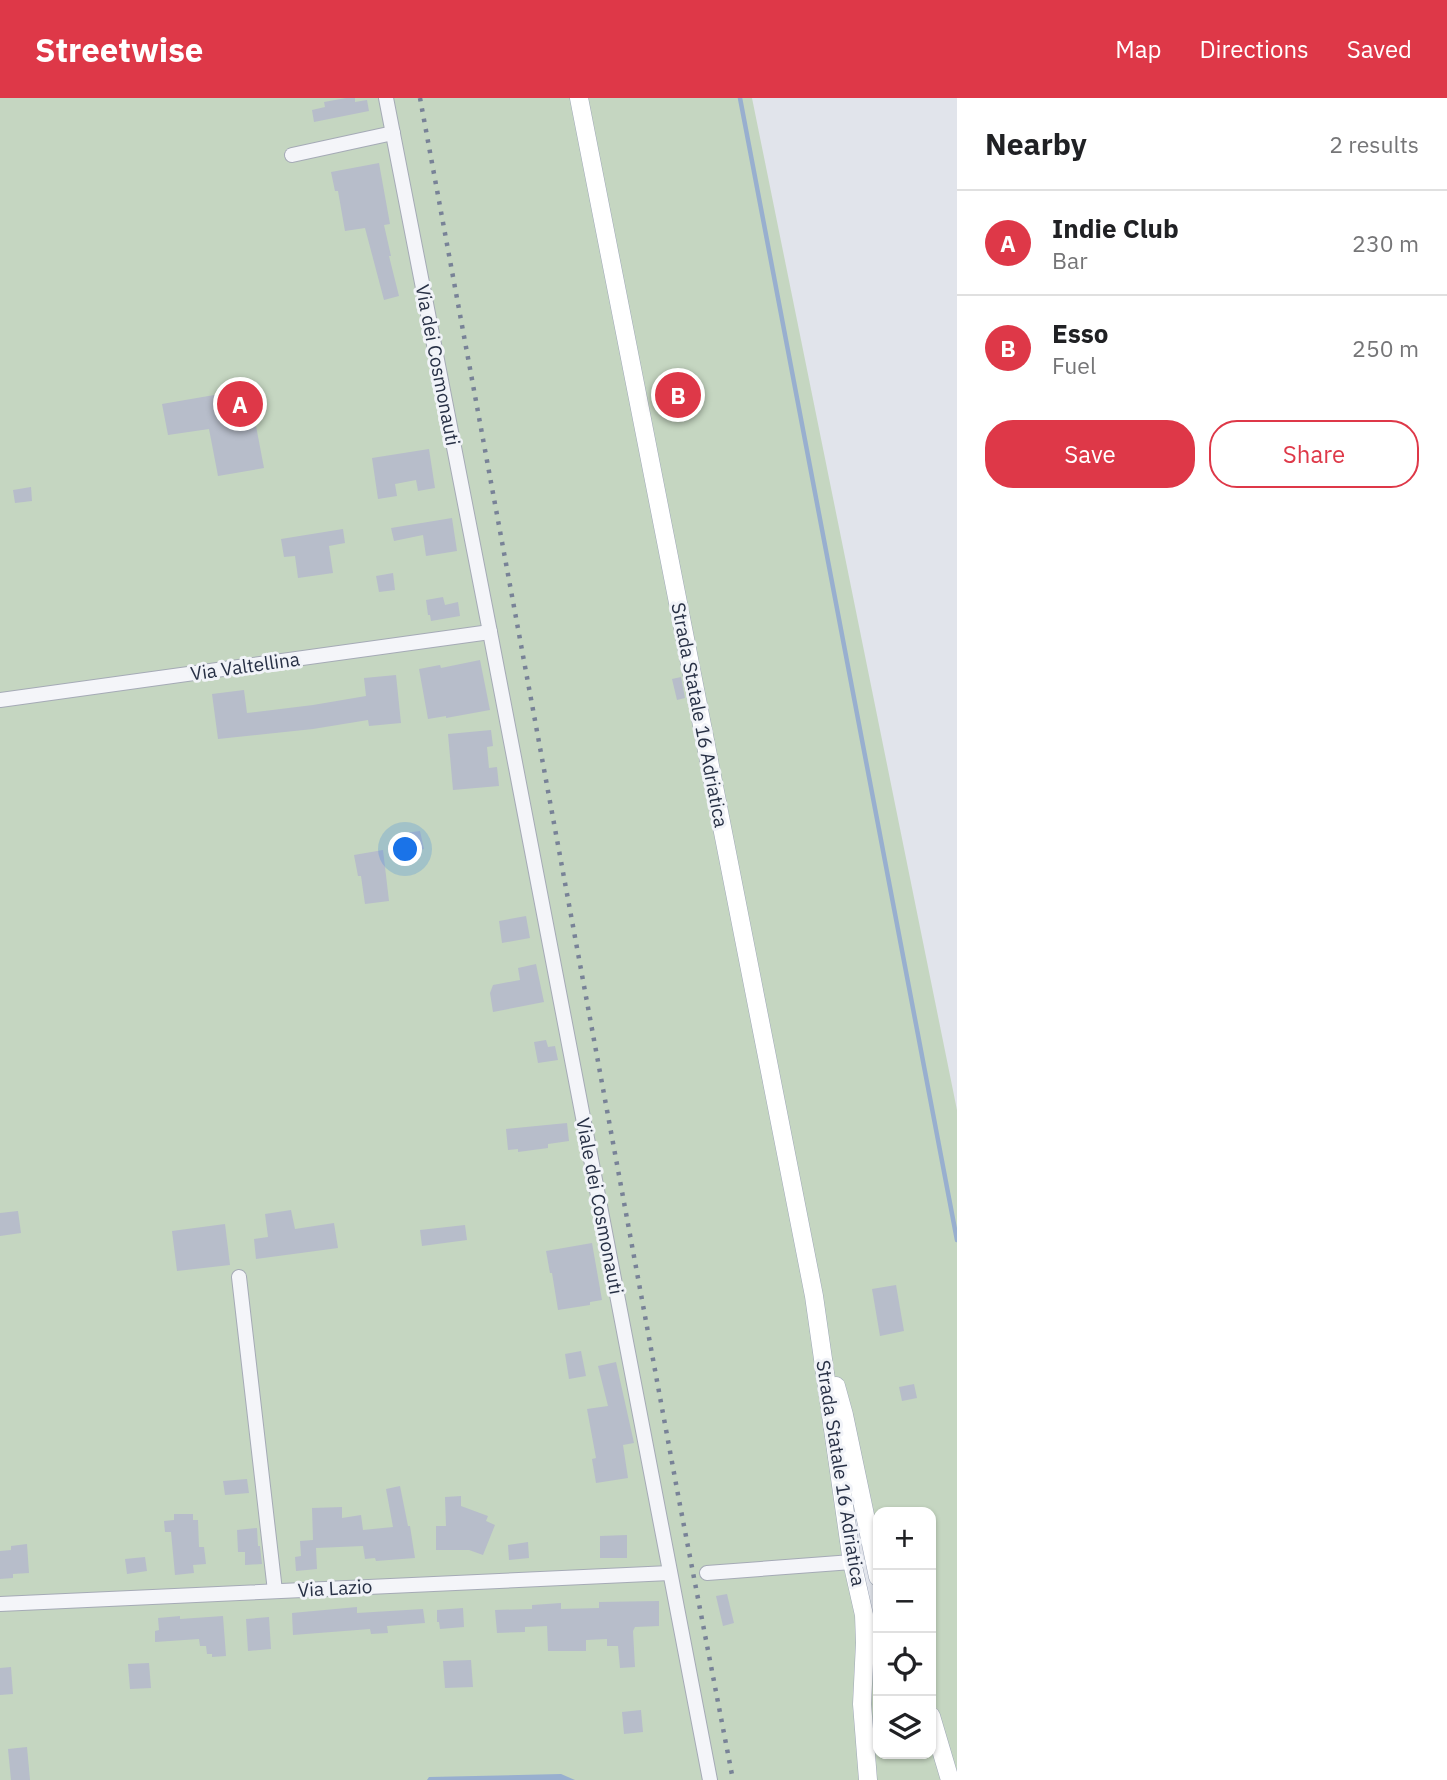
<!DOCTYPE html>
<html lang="en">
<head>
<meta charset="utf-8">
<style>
  :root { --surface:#fff; --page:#f2f2f2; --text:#202124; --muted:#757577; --line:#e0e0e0; --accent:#de3848 }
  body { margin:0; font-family:"IBM Plex Sans",sans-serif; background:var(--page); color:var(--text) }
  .controls { position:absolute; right:21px; bottom:21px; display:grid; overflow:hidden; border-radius:14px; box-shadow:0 2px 5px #0004 }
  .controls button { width:63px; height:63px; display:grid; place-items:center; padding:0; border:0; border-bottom:2px solid var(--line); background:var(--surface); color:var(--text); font:35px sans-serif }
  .you { position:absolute; left:406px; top:752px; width:24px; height:24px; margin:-18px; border:5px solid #fff; border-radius:50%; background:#1a73e8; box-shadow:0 0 0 10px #1a73e833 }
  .badge { display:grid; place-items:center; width:46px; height:46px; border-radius:50%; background:var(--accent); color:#fff; font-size:23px; font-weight:700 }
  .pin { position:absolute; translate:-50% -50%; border:4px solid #fff; box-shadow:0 2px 7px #0006 }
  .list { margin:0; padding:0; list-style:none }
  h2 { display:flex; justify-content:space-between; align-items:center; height:91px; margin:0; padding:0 28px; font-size:30px }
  h2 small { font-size:23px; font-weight:400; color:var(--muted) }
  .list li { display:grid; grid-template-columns:46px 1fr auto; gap:21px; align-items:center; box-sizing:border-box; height:105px; padding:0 28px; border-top:2px solid var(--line) }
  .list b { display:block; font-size:26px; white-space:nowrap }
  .list p { margin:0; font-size:23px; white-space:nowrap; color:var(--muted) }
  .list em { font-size:23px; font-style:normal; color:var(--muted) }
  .actions { display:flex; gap:14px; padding:21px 28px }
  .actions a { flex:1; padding:16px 0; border:2px solid var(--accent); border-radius:28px; text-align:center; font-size:24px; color:var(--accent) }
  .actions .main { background:var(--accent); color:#fff }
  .icon { flex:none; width:38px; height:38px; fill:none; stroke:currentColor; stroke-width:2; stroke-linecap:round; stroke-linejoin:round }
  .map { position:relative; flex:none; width:957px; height:1682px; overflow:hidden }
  header { display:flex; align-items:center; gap:42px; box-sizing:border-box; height:98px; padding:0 35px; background:var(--accent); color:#fff }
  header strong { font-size:33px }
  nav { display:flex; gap:38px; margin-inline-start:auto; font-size:24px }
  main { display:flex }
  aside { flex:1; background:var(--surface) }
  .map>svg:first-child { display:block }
  .green { fill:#c5d6c1 }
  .water { fill:#98afcf }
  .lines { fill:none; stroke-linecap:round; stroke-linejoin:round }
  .stream { stroke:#98afcf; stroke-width:4.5 }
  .building { fill:#b7bdca }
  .minor-casing { stroke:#a5aab6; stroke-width:16 }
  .major-casing { stroke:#9fa7b8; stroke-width:19 }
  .minor { stroke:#f4f5f9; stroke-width:14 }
  .major { stroke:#fff; stroke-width:18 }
  .rail { stroke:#788297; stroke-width:4.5; stroke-dasharray:3.5 7; stroke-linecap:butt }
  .labels { text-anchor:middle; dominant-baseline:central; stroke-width:6; stroke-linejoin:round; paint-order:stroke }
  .street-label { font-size:19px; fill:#273045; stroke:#f1f3f8 }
</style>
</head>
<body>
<header>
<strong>Streetwise</strong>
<nav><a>Map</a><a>Directions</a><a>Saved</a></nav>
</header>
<main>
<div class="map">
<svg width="957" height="1682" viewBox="0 0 957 1682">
  <rect width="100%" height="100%" fill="#e1e4eb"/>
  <g class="green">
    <polygon points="0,0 752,0 957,1012 957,1673 931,1594 931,1414 878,1414 878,1437 856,1342 855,1506 861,1682 0,1682"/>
    <polygon points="878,1569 878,1656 931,1656 931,1646 941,1682 876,1682 870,1626 871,1571"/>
  </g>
  <polygon class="water" points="561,1676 575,1682 427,1682 429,1679"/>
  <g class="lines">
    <polyline class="stream" points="740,0 957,1142"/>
  </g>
  <g class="building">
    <polygon points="346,0 355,0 355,4 367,2 369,13 314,24 312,12 325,9 324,4"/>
    <polygon points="379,65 390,126 384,127 391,158 389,158 399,198 384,202 365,130 345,133 338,93 335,93 331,74"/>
    <polygon points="249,291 264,370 218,378 209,331 168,337 162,306"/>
    <polygon points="429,351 435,390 418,393 416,382 395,386 397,398 378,401 372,360"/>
    <polygon points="31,389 32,403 15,405 13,392"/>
    <polygon points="452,420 457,453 426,458 423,437 394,443 391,430"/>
    <polygon points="343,431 345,445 329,448 333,475 298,480 295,458 284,459 281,441"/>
    <polygon points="393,475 395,492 379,494 376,478"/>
    <polygon points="443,499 445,507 458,504 460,518 431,523 430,517 428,517 426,502"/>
    <polygon points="480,562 490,612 446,620 446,618 428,621 419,571 440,567 441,570"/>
    <polygon points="396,577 401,625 369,628 368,622 313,631 218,641 212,596 244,592 247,615 313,607 366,598 364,580"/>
    <polygon points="681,579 685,600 677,602 672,581"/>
    <polygon points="491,632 493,648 487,649 489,670 497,669 499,688 453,692 448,636"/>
    <polygon points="420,733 424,751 409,754 405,735"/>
    <polygon points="383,752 389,803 365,806 361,778 358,778 354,757"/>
    <polygon points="526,818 530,840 502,845 499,823"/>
    <polygon points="536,866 544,904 493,914 490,895 493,887 520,882 518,870"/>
    <polygon points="546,942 548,949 555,948 558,962 538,965 534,944"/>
    <polygon points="567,1025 569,1043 548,1046 548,1050 518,1054 518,1051 508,1052 506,1031"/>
    <polygon points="291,1112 295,1131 334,1125 338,1150 256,1161 254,1141 268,1139 265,1116"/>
    <polygon points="18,1113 21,1135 0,1138 0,1115"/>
    <polygon points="225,1126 230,1167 177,1173 172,1133"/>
    <polygon points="465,1127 467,1142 422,1148 420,1132"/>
    <polygon points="592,1145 602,1202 590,1204 590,1207 558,1212 552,1175 550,1175 546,1153"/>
    <polygon points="896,1187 904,1233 880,1238 872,1191"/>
    <polygon points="581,1253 586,1278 569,1281 565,1256"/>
    <polygon points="616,1264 634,1345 623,1347 628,1380 596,1385 592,1361 596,1360 587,1311 608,1308 598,1268"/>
    <polygon points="914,1286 917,1300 902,1303 899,1289"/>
    <polygon points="247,1381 249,1395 225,1397 223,1383"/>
    <polygon points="400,1388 408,1428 410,1428 415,1460 376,1463 375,1460 365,1461 363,1448 316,1450 317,1471 296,1473 295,1459 301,1458 300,1443 313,1442 312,1410 342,1409 342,1420 361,1417 363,1432 393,1429 386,1391"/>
    <polygon points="461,1398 461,1408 488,1418 486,1423 495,1427 483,1457 469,1452 436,1452 436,1428 446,1428 445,1399"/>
    <polygon points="174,1416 193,1416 193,1422 198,1422 199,1449 204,1449 206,1466 193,1467 194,1475 175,1477 171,1434 165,1434 164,1423 174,1422"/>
    <polygon points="257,1430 258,1448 260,1448 262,1466 245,1467 245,1454 238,1454 237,1432"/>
    <polygon points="627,1437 627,1460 600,1460 600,1438"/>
    <polygon points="528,1444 529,1460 509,1462 508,1447"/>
    <polygon points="27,1446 29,1475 13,1476 13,1480 0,1481 0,1453 11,1452 11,1448"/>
    <polygon points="145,1459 147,1473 127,1476 125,1461"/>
    <polygon points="727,1496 734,1525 723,1528 716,1498"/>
    <polygon points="659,1503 659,1528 635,1529 633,1533 635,1569 620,1570 618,1548 607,1548 607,1541 586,1542 586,1553 548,1553 547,1528 525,1529 525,1534 497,1535 495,1512 532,1511 532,1507 561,1505 561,1511 599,1510 599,1504"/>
    <polygon points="357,1509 357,1515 423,1511 425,1525 387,1528 388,1535 371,1536 370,1531 293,1537 292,1515"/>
    <polygon points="463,1510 464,1529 440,1531 439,1524 437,1524 437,1512"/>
    <polygon points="180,1518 180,1521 223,1518 226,1558 212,1559 212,1556 207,1556 206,1548 200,1548 199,1541 155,1544 155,1533 159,1532 158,1520"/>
    <polygon points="269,1519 271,1551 248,1553 246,1521"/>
    <polygon points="471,1562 473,1589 445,1590 443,1563"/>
    <polygon points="149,1565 151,1590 130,1591 128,1566"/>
    <polygon points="11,1569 13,1596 0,1597 0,1570"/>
    <polygon points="641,1612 643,1634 624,1636 622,1614"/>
    <polygon points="27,1649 30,1682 11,1682 8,1651"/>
  </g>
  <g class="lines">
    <defs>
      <g id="minor">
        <polyline points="386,0 490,534 710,1682"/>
        <polyline points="292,57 393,35"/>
        <polyline points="0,602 490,534"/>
        <polyline points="239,1179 275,1493"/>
        <polyline points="707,1475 852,1464"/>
        <polyline points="0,1506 670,1475"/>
      </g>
      <g id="major">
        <polyline points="579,0 814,1198 852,1464 864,1517 865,1545 862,1606 868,1682"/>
        <polyline points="836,1288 844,1317 878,1479"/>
        <polyline points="931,1618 950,1682"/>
      </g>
    </defs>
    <use href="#minor" class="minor-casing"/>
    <use href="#major" class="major-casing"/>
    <use href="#minor" class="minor"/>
    <use href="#major" class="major"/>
    <polyline class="rail" points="420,0 679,1402 733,1682"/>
  </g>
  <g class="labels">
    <g class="street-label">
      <text transform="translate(438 267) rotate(79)">Via dei Cosmonauti</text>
      <text transform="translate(245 568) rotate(-8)">Via Valtellina</text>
      <text transform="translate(700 617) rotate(79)">Strada Statale 16 Adriatica</text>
      <text transform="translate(600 1108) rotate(79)">Viale dei Cosmonauti</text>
      <text transform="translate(841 1375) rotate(81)">Strada Statale 16 Adriatica</text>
      <text transform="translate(335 1490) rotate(-3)">Via Lazio</text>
    </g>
  </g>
</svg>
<div class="controls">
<button>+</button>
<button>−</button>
<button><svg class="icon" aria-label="locate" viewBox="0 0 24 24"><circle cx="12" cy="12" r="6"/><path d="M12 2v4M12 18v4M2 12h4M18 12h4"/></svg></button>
<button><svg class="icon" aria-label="layers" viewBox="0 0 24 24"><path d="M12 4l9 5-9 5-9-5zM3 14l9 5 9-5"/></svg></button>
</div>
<div class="you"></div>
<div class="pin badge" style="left:240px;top:306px">A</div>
<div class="pin badge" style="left:678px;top:297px">B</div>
</div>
<aside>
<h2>Nearby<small>2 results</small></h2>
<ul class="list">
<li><span class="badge">A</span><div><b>Indie Club</b><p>Bar</p></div><em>230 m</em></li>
<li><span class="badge">B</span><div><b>Esso</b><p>Fuel</p></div><em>250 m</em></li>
</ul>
<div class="actions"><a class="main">Save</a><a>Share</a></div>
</aside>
</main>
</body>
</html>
